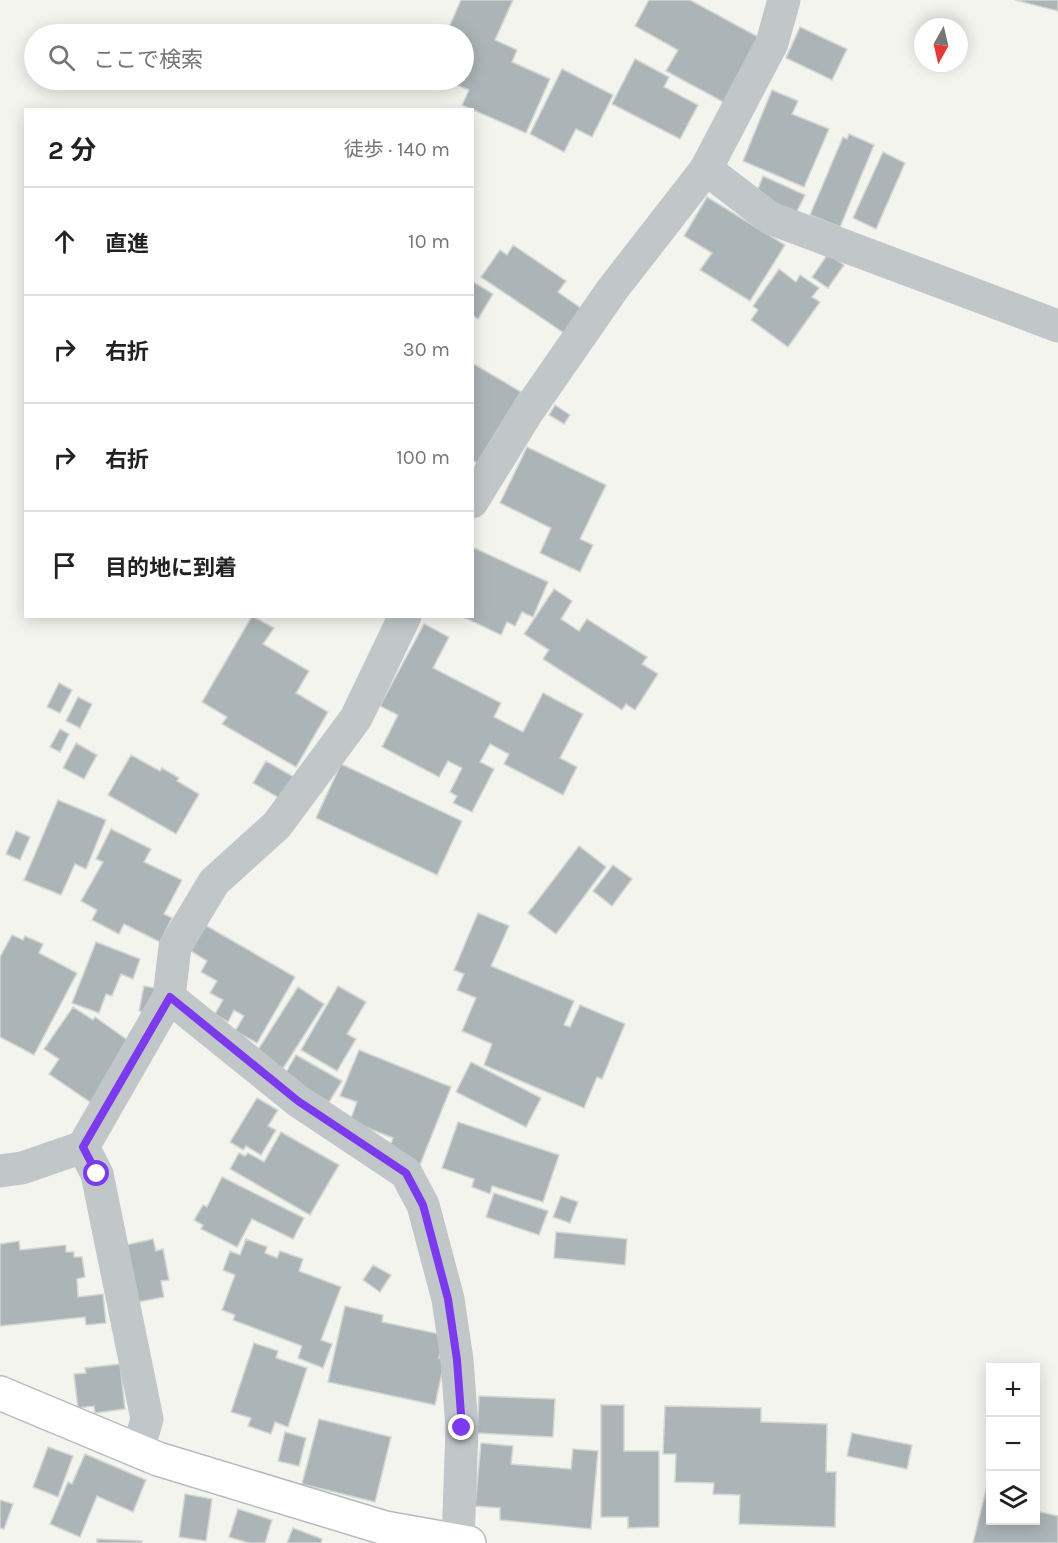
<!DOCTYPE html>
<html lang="ja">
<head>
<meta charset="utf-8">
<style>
  :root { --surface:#fff; --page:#f6f6f6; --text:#222; --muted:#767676; --line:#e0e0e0 }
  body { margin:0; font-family:Karla,"Noto Sans JP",sans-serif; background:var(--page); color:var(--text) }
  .controls { position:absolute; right:18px; bottom:18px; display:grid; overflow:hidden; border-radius:0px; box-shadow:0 3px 15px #0003 }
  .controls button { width:54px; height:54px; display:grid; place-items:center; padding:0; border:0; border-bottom:2px solid var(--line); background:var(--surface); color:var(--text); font:30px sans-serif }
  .compass { position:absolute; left:914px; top:18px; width:54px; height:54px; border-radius:50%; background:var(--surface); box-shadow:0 3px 15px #0003; rotate:188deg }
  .stop { position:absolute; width:18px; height:18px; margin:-14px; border:4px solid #7c3aed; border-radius:50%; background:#fff }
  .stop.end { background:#7c3aed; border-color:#fff; box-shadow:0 2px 6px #0008 }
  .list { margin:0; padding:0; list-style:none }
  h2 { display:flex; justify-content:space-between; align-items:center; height:78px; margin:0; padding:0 24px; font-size:26px }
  h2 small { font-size:20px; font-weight:400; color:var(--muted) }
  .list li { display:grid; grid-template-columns:39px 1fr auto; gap:18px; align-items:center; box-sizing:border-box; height:108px; padding:0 24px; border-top:2px solid var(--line) }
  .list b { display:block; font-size:22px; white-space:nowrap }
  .list em { font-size:20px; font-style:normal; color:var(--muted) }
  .icon { flex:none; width:33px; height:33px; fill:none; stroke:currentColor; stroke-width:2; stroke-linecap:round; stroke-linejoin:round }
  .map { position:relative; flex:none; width:1058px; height:1543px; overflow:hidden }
  .search { position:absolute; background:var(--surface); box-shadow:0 3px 15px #0003; left:24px; top:24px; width:450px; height:66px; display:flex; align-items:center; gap:15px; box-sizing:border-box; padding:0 21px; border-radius:33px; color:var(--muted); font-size:22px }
  .panel { position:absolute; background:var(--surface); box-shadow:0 3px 15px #0003; left:24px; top:108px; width:450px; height:510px; border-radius:0px }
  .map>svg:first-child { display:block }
  .building { fill:#abb5b8; stroke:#d5d5d2; stroke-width:1.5 }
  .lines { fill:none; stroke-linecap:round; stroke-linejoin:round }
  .secondary-casing { stroke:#b5bbbf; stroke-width:36 }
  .street { stroke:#c1c6c8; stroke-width:33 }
  .secondary { stroke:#fff; stroke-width:33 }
  .route { stroke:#7c3aed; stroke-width:8 }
</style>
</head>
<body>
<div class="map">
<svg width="1058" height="1543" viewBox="0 0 1058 1543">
  <rect width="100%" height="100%" fill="#f4f4ef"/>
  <g class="building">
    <polygon points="461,0 513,0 495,40 517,50 512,62 550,79 526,133 462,105 469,90 445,80 464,80 464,34 446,34"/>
    <polygon points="649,0 690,0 762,39 727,104 666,71 678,50 635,26"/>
    <polygon points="1015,0 1058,0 1058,11"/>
    <polygon points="800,27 847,49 832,80 786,58"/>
    <polygon points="635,59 669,77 664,87 698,105 680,139 612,104"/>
    <polygon points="562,69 613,95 592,137 576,129 564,152 530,134"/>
    <polygon points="772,90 798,101 792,114 829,129 804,187 743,161"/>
    <polygon points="849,134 874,145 840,227 810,215 843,137 847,139"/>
    <polygon points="883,152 905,163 876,229 853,218"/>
    <polygon points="763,176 805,195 794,217 754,199"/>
    <polygon points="707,197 785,245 750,301 700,270 712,253 684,236"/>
    <polygon points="513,245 566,281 558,292 582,309 564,333 481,277 500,250 507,255"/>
    <polygon points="828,254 844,265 828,288 812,277"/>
    <polygon points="779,269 796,282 800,275 819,288 812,297 820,302 788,347 751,320 758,310 753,306"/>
    <polygon points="472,281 493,294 478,319 472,315"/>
    <polygon points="472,363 521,392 477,463 472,460"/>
    <polygon points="555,405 570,415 564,424 549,415"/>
    <polygon points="527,447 606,485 580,539 593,545 580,572 540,553 551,528 500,503"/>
    <polygon points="472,547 548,582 533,617 522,612 515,626 507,622 501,635 461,616 472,616"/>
    <polygon points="554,589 572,601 561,619 579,631 587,619 647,657 642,664 658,674 635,710 626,704 622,710 543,659 549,650 524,634"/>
    <polygon points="252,616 274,628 263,644 309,671 296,693 328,712 296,767 222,724 227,717 202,702"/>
    <polygon points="424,624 449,637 433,668 501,703 494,717 523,732 543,693 583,714 560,758 577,767 563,795 504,764 509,754 490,744 480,762 494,769 472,812 453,803 457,796 450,792 462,768 448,761 439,777 382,747 398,715 380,706"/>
    <polygon points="59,683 72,690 60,713 47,707"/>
    <polygon points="78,697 92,704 80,728 66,721"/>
    <polygon points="60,729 69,734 60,752 50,747"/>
    <polygon points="76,743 97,755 84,779 63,768"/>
    <polygon points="131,755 160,771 162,768 179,778 177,781 199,794 176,834 108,795"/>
    <polygon points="266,761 294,777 281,799 253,783"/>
    <polygon points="341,764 462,821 437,875 316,818"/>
    <polygon points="58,800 106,820 86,869 75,864 61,895 24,880"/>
    <polygon points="111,829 151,849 144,862 182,880 164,914 172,918 160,942 124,924 119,934 92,920 97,910 81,901 103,862 96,859"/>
    <polygon points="16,831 30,837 20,860 6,854"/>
    <polygon points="579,846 606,867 556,934 528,913"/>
    <polygon points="613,865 632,879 612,906 593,891"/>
    <polygon points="478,913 509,926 491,966 574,1001 564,1025 570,1027 580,1005 625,1024 602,1079 597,1077 584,1108 484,1065 492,1044 462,1031 476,998 457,990 464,974 454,970"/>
    <polygon points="205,925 295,977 257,1043 235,1031 244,1016 234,1010 228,1022 215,1014 223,1000 210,993 217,981 201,972 207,961 191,951"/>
    <polygon points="12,935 23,940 25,936 43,944 39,953 77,973 34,1055 0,1037 0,957"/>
    <polygon points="96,942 140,959 133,979 121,974 112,996 106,994 99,1013 72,1003"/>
    <polygon points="144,986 159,989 154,1014 139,1011"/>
    <polygon points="338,986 366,1002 347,1034 356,1039 337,1071 301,1050"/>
    <polygon points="298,987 324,1004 282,1070 256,1053"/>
    <polygon points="73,1007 93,1020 95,1017 140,1049 99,1108 49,1074 59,1059 44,1049"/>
    <polygon points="359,1050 451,1087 419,1167 387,1154 393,1138 350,1121 357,1102 340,1096"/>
    <polygon points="296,1055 342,1081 329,1102 284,1076"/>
    <polygon points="471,1062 541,1098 526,1127 456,1092"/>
    <polygon points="257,1098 278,1110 268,1126 276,1130 261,1155 246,1146 243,1150 230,1142"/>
    <polygon points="458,1122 559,1155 543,1202 492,1186 490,1194 472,1187 474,1179 442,1168"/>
    <polygon points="281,1132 339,1165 310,1215 230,1169 239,1153 245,1156 248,1153 264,1162"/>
    <polygon points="222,1177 304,1218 293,1239 252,1219 237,1247 201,1229 203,1225 194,1220 203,1205 207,1207"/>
    <polygon points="494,1193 548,1211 539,1235 486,1217"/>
    <polygon points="561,1196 578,1202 570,1223 553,1217"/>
    <polygon points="556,1232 627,1239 625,1265 554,1258"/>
    <polygon points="153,1239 156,1251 163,1249 169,1280 161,1281 164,1297 138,1302 126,1245"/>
    <polygon points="246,1239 267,1247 265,1253 277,1258 280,1251 303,1259 299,1271 341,1287 321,1340 332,1344 323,1368 298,1358 302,1346 233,1320 235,1315 222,1310 235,1275 223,1270 230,1251 240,1255"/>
    <polygon points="19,1241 20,1250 66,1245 66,1252 74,1252 74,1257 82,1257 85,1277 77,1279 78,1297 103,1294 106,1323 86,1325 85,1317 0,1326 0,1244"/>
    <polygon points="373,1265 391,1275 380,1292 363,1280"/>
    <polygon points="345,1306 383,1315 382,1322 444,1335 439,1358 445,1359 435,1405 328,1382"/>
    <polygon points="254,1343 278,1351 276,1358 307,1368 288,1427 275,1422 271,1434 248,1426 251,1418 231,1412"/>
    <polygon points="120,1364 125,1409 95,1413 94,1406 78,1408 74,1374 86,1373 85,1368"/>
    <polygon points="479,1396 555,1399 553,1437 477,1433"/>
    <polygon points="601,1405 624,1405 624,1451 659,1451 659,1527 628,1528 628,1517 601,1517"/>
    <polygon points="665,1406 761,1408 761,1422 827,1424 826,1472 836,1472 835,1527 739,1524 740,1495 713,1494 714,1483 675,1482 676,1454 663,1454"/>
    <polygon points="319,1419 391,1437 375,1502 302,1484"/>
    <polygon points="285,1432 306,1438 299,1466 278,1461"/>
    <polygon points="852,1433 912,1445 907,1469 847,1456"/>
    <polygon points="481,1443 513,1446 511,1464 571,1469 573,1449 598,1451 591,1529 500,1520 500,1508 475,1506"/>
    <polygon points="48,1447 73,1456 58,1497 33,1487"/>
    <polygon points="85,1454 146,1480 133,1512 97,1496 80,1537 50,1524 68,1482 72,1484"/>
    <polygon points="987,1486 990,1486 990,1520 1036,1520 1036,1511 1058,1516 1058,1543 973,1543"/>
    <polygon points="185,1494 212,1499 206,1541 179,1537"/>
    <polygon points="0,1500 13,1504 4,1529 0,1528"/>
    <polygon points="238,1509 272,1520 265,1543 249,1543 229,1537"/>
    <polygon points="293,1528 322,1539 321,1543 287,1543"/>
    <polygon points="97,1539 142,1541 142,1543 97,1543"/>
  </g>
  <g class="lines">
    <defs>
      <polyline id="secondary" points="0,1393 158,1459 385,1528 469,1543"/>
    </defs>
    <use href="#secondary" class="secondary-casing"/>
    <g class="street">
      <polyline points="706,169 770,218 1058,326"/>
      <polyline points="472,502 526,414 612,290 706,169 772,43 784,0"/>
      <polyline points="169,997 298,1101 406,1173 423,1205 448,1299 457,1360 462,1428 458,1543"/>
      <polyline points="83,1147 97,1174 147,1419 138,1450"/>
      <polyline points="0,1171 22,1168 83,1147 169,997 175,947 214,882 277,825 356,718 405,616"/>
    </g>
    <use href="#secondary" class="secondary"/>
  </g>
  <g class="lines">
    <polyline class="route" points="97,1174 83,1147 170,997 298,1101 406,1173 423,1205 448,1299 457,1360 462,1428"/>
  </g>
</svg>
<div class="controls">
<button>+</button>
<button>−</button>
<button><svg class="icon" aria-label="layers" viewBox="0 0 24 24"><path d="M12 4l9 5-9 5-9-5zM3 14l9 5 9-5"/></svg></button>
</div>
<svg class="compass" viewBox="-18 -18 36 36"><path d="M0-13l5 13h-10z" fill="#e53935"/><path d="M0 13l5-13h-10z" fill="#767676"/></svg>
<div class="stop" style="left:97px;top:1174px"></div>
<div class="stop end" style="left:462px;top:1428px"></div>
<div class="search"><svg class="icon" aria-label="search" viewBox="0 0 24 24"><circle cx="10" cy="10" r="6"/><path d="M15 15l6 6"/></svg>ここで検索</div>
<section class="panel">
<h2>2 分<small>徒歩 · 140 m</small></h2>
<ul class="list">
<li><svg class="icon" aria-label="ahead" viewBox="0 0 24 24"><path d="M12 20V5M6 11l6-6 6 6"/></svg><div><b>直進</b></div><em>10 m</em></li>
<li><svg class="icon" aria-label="right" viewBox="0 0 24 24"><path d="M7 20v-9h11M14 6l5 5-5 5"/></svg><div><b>右折</b></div><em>30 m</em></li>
<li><svg class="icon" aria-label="right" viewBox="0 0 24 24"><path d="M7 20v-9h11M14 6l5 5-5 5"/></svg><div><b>右折</b></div><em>100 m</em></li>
<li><svg class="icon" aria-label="arrive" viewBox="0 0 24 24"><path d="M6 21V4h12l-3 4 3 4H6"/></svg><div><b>目的地に到着</b></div></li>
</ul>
</section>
</div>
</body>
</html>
